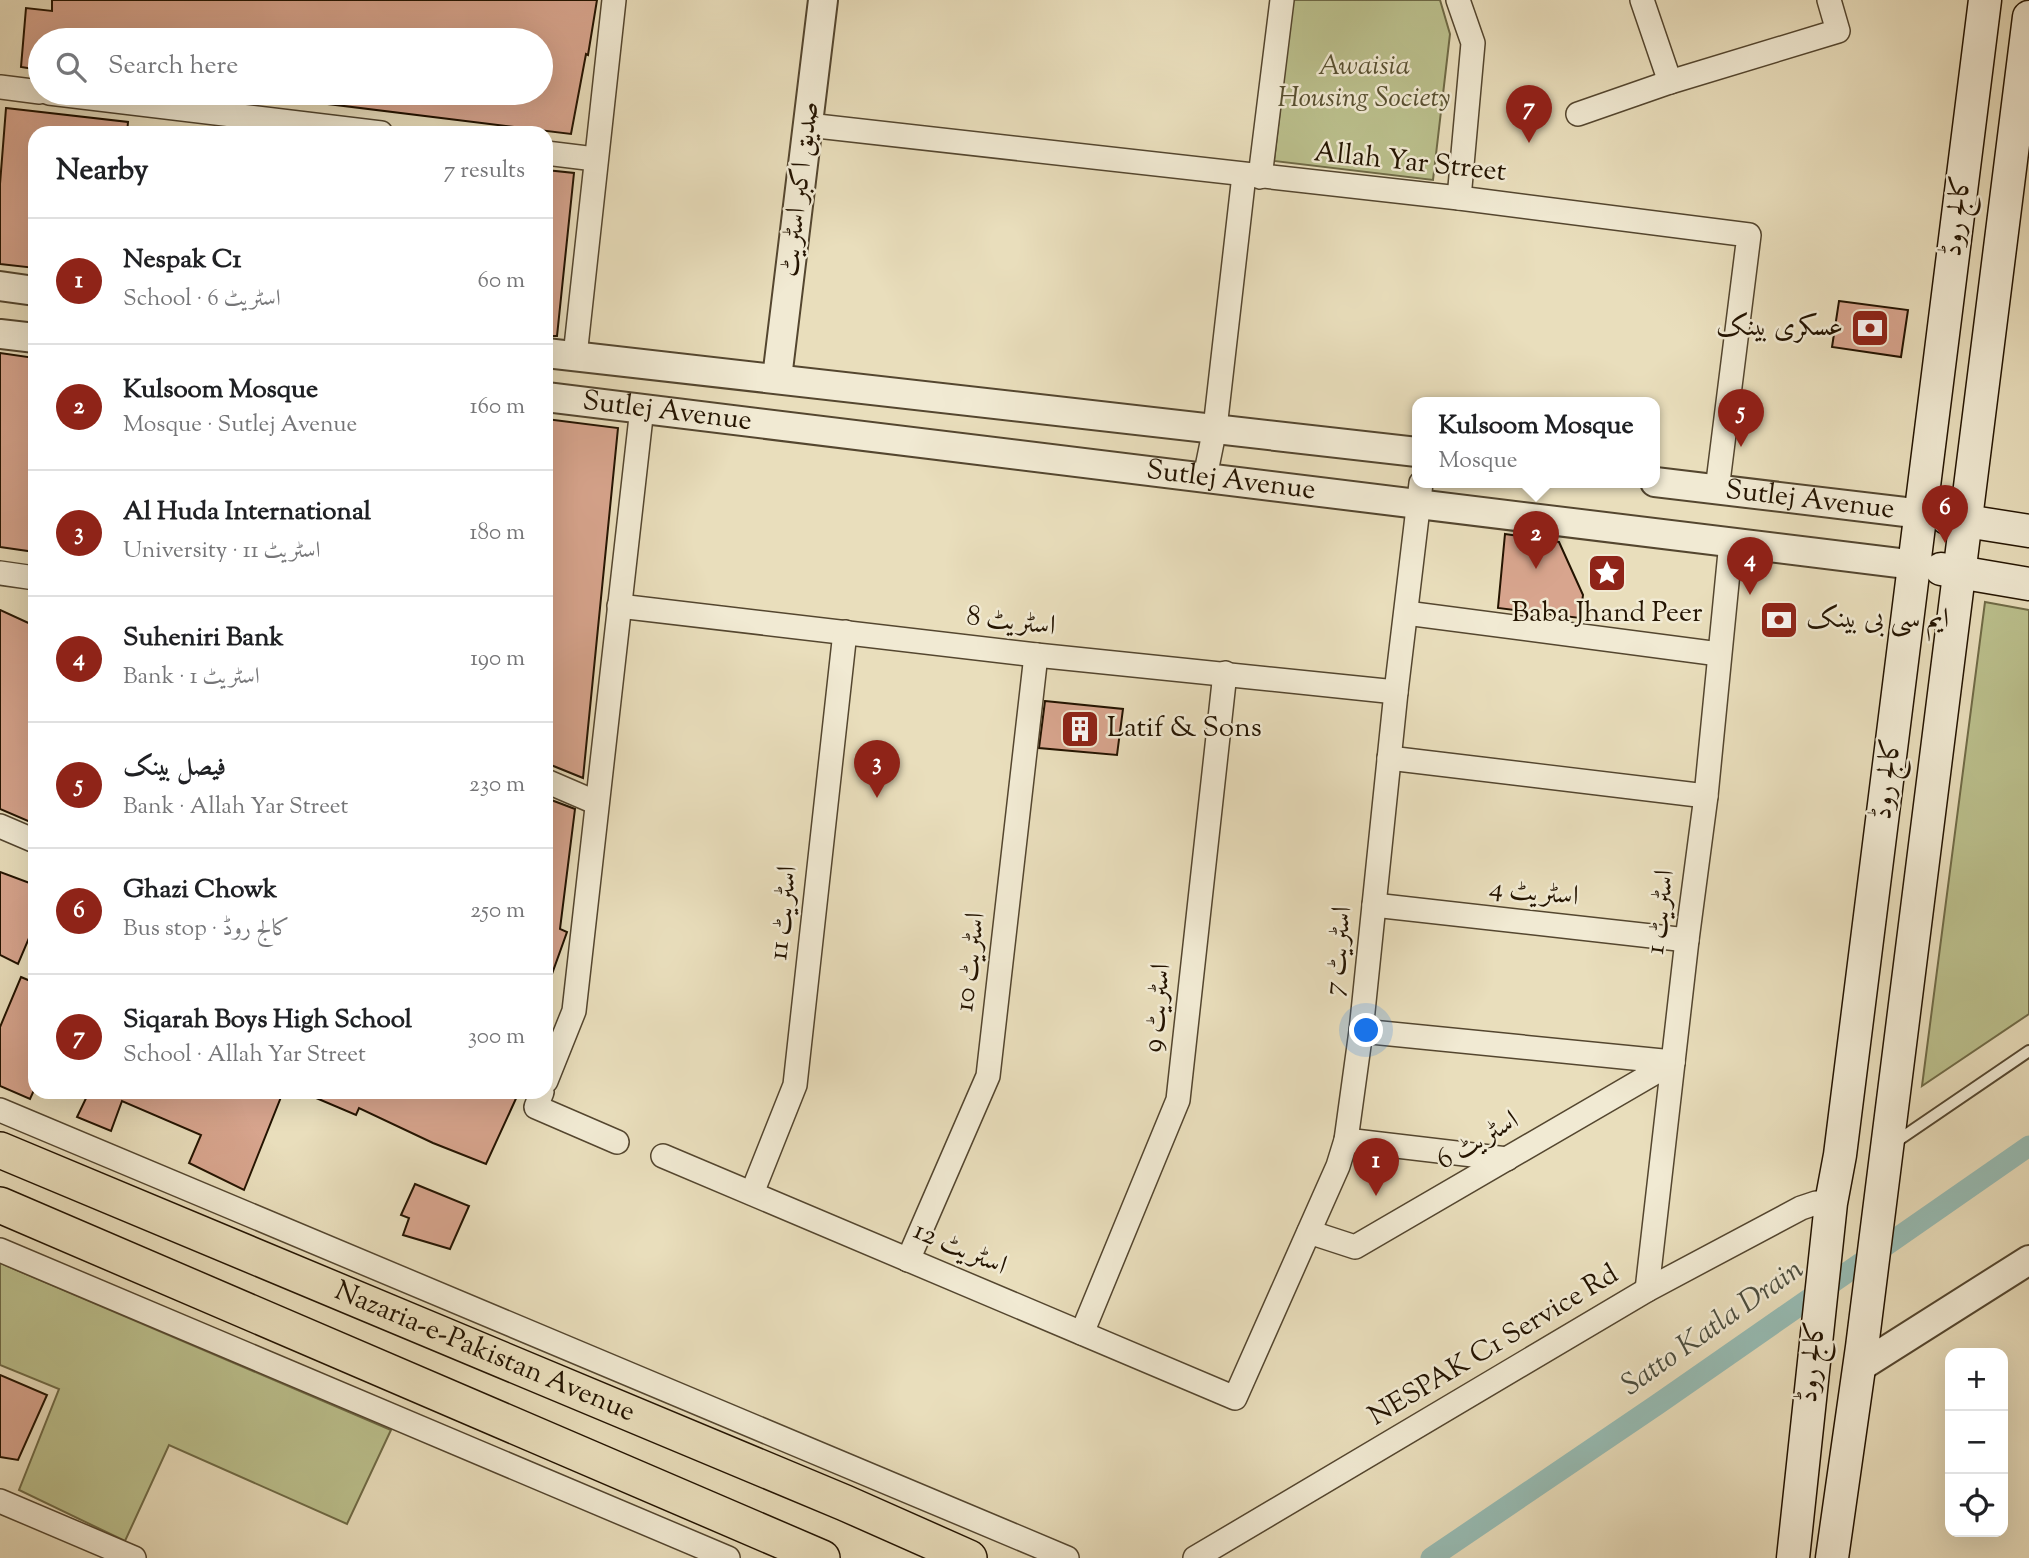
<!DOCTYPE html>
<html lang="en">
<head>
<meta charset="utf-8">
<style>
  :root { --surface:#fff; --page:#f6f6f6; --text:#202124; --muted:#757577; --line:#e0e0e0; --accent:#8f2418 }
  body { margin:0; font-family:"Sorts Mill Goudy",Amiri,serif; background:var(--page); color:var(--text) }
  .controls { position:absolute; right:21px; bottom:21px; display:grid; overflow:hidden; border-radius:14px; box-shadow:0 7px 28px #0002 }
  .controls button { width:63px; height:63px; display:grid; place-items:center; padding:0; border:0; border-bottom:2px solid var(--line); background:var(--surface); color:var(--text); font:35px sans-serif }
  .you { position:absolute; left:1367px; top:1031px; width:24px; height:24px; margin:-18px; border:5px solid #fff; border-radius:50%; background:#1a73e8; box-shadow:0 0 0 10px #1a73e833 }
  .badge { display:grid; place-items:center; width:46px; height:46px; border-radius:50%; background:var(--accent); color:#fff; font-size:23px; font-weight:700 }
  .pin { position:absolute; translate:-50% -58px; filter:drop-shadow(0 2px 4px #0008) }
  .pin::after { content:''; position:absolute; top:37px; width:24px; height:21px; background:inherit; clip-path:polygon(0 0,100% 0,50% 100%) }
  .popup { position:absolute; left:1412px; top:397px; width:248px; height:91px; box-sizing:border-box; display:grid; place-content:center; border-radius:14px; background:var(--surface); filter:drop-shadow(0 2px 5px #0005); font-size:23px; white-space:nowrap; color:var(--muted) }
  .popup b { font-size:26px; color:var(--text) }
  .popup::after { content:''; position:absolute; left:50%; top:100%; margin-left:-14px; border:14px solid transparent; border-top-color:var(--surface) }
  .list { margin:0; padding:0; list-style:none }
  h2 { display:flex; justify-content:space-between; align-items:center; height:91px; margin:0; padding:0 28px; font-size:30px }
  h2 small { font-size:23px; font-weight:400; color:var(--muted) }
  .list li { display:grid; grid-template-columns:46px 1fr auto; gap:21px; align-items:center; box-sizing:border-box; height:126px; padding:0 28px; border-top:2px solid var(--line) }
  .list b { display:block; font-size:26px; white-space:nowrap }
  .list p { margin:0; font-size:23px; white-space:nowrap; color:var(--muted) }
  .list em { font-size:23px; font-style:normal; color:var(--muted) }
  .icon { flex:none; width:38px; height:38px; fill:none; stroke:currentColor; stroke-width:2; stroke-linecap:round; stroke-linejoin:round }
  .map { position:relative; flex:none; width:2029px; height:1558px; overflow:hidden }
  .search { position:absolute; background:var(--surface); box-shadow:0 7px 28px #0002; left:28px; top:28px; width:525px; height:77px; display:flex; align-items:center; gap:18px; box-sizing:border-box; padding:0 24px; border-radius:38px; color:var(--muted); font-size:26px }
  .panel { position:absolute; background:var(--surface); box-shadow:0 7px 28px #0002; left:28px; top:126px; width:525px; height:973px; border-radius:21px }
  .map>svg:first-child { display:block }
  .green { fill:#bbc08d; stroke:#6f6a46; stroke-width:2 }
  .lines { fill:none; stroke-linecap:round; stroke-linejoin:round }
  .canal { stroke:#97bcb4; stroke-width:21 }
  .building { fill:#d8a58e; stroke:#231300; stroke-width:2 }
  .service-casing { stroke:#54462f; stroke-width:14 }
  .minor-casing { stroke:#54462f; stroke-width:26 }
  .tertiary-casing { stroke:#54462f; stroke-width:32 }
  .secondary-casing { stroke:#231300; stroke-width:35 }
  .primary-casing { stroke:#231300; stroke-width:38 }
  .service { stroke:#f1ead3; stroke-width:10 }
  .minor { stroke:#f1ead3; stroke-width:23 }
  .tertiary { stroke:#f1ead3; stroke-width:28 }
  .secondary { stroke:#f1ead3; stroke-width:32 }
  .primary { stroke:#e9debc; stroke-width:35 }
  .labels { text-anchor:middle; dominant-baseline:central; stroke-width:5; stroke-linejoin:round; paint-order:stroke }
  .park-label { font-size:28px; font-style:italic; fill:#585031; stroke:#f1ead3 }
  .street-label { font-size:28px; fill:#231300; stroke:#f1ead3 }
  .poi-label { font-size:28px; fill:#231300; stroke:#f1ead3; text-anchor:start }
  .water-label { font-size:30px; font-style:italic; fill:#4c4e3f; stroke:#f1ead3 }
</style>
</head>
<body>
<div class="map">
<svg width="2029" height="1558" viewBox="0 0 2029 1558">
  <rect width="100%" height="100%" fill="#e9debc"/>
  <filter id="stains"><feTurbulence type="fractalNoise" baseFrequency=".00286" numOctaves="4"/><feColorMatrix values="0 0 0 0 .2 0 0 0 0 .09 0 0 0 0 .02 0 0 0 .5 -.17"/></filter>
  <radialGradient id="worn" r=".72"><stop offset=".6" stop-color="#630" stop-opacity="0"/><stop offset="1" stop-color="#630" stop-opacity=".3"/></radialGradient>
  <g class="green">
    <polygon points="1293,0 1440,0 1450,34 1433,180 1274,161"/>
    <polygon points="1985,602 2029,610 2029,1014 1922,1086"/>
    <polygon points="0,1263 391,1430 347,1524 169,1445 125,1541 19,1490 59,1389 0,1365"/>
  </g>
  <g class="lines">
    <polyline class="canal" points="1431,1558 1658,1404 2029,1146"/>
  </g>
  <g class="building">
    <polygon points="52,0 597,0 588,55 586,54 571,134 320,103 320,93 541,93 541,40 463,40 381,31 380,40 40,40 40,70 21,67 26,8 52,11"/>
    <polygon points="6,108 128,122 127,133 35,133 35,268 0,264 0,184"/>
    <polygon points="546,170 574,173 557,336 546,336"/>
    <polygon points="1839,301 1908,310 1901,357 1832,347"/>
    <polygon points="0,353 35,358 35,552 0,547"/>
    <polygon points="546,419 618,428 583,778 546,763"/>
    <polygon points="1505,534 1559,542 1583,595 1580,618 1498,608"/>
    <polygon points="0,610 35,626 35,824 0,809"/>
    <polygon points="1045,701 1123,709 1117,755 1039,748"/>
    <polygon points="546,798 575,809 560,929 567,932 548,985 546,984"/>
    <polygon points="0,872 35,885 35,924 18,964 0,955"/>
    <polygon points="21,977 35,983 35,1088 30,1099 0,1086 0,1027"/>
    <polygon points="89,1092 283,1092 244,1190 189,1163 201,1135 122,1101 111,1131 77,1117"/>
    <polygon points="302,1092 519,1092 486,1164 433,1143 359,1108 356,1115"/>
    <polygon points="415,1184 469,1206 450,1249 403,1235 409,1218 401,1215"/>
    <polygon points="0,1375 47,1395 18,1460 0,1457"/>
  </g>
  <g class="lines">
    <defs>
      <polyline id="service" points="1894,1143 2029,1051"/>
      <g id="minor">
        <polyline points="1458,0 1473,43 1459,198"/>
        <polyline points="1642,0 1670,82"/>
        <polyline points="0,87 40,92"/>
        <polyline points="49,93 381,133"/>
        <polyline points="1578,114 1670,82 1838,31 1829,0"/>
        <polyline points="808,125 1459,198 1749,235 1717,490"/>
        <polyline points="546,153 595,159"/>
        <polyline points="1260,177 1282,0"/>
        <polyline points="575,356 614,0"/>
        <polyline points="1205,477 1215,428 1244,175"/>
        <polyline points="0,573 35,578"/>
        <polyline points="619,606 1036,655 1396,692"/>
        <polyline points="1406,613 1719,654"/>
        <polyline points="1389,758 1706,796"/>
        <polyline points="546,781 597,803"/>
        <polyline points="0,826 35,841"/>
        <polyline points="1374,905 1687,940"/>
        <polyline points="1361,1031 1673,1062"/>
        <polyline points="546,1081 574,1011 642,408"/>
        <polyline points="542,1092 536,1107 617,1142"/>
        <polyline points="0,1110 1067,1558"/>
        <polyline points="1346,1140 1507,1159"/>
        <polyline points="663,1156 1235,1398 1338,1166 1346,1140 1361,1031 1396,692 1421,483"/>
        <polyline points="752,1193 795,1085 845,632"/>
        <polyline points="1309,1232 1355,1247 1673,1062"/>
        <polyline points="0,1250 728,1558"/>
        <polyline points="908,1260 988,1076 1036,655"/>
        <polyline points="1647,1290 1687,940 1706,796 1731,542"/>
        <polyline points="1082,1333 1178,1100 1225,673"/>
        <polyline points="0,1501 134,1558"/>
        <polyline points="1195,1558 1647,1290 1801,1208 1816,1203 1831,1203"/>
      </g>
      <g id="tertiary">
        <polyline points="0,286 35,291"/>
        <polyline points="0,334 35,338"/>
        <polyline points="546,353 1417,452"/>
        <polyline points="777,378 823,0"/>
        <path id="s1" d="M546,397l1369,168"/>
        <path id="s2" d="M1655,482l267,32"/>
        <polyline points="1860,1367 2029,1260"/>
      </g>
      <g id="secondary">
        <polyline points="1947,518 2029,531"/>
        <polyline points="1941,569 2029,584"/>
        <polyline points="1793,1558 1831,1203 1840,1155 1985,0"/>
        <polyline points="1832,1558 1862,1347 2029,17"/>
      </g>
      <g id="primary">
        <path id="s3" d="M0,1150l845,353 124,55"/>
        <polyline points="0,1205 822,1558"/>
      </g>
    </defs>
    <use href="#service" class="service-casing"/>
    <use href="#minor" class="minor-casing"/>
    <use href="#tertiary" class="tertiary-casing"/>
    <use href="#secondary" class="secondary-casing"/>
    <use href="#primary" class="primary-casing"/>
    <use href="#service" class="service"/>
    <use href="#minor" class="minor"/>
    <use href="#tertiary" class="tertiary"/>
    <use href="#secondary" class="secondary"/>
    <use href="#primary" class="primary"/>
  </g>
  <defs>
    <symbol id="bank-square" viewBox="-11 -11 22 22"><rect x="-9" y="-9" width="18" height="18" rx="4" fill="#8f2418" stroke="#f1ead3"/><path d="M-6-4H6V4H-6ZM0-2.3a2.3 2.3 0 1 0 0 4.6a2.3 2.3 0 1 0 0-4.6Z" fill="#fff"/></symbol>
    <symbol id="sight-square" viewBox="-11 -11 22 22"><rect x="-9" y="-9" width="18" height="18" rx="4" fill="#8f2418" stroke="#f1ead3"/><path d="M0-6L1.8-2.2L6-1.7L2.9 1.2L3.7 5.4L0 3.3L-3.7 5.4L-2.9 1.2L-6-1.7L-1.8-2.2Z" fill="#fff"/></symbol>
    <symbol id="building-square" viewBox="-11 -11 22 22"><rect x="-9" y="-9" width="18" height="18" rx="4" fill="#8f2418" stroke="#f1ead3"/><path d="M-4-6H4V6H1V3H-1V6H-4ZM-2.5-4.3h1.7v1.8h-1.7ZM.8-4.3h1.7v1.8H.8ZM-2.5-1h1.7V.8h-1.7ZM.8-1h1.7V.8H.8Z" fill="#fff"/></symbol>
  </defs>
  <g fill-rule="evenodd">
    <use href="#bank-square" x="1848" y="306" width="44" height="44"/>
    <use href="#sight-square" x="1585" y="551" width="44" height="44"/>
    <use href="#bank-square" x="1757" y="598" width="44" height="44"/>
    <use href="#building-square" x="1058" y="707" width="44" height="44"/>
  </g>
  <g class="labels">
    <g class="park-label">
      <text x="1364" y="67">Awaisia<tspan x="1364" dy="32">Housing Society</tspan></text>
    </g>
    <g class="street-label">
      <text transform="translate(1410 163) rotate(6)">Allah Yar Street</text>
      <text transform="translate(800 189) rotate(-83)">صدیق اکبر اسٹریٹ</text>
      <text transform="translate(1958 216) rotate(-83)">کالج روڈ</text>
      <text stroke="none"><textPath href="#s1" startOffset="122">Sutlej Avenue</textPath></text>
      <text stroke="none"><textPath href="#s1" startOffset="690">Sutlej Avenue</textPath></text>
      <text stroke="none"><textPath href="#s2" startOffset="156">Sutlej Avenue</textPath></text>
      <text transform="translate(1011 622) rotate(7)">اسٹریٹ 8</text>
      <text transform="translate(1888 779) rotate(-83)">کالج روڈ</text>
      <text transform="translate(1534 893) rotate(6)">اسٹریٹ 4</text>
      <text transform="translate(1661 912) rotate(-83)">اسٹریٹ 1</text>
      <text transform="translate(784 913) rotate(-84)">اسٹریٹ 11</text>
      <text transform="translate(1339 951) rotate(-84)">اسٹریٹ 7</text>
      <text transform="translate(971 962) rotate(-83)">اسٹریٹ 10</text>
      <text transform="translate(1158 1008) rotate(-84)">اسٹریٹ 9</text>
      <text transform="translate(1478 1141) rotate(-30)">اسٹریٹ 6</text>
      <text transform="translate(960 1249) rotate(23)">اسٹریٹ 12</text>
      <text transform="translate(1494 1346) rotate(-31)">NESPAK C1 Service Rd</text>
      <text stroke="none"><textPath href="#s3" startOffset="525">Nazaria-e-Pakistan Avenue</textPath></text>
      <text transform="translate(1813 1362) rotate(-84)">کالج روڈ</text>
    </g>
    <g class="poi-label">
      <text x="1843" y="328" text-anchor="end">عسکری بینک</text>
      <text x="1607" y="614" text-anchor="middle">Baba Jhand Peer</text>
      <text x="1806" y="620">ایم سی بی بینک</text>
      <text x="1107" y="729">Latif &amp; Sons</text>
    </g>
    <g class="water-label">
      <text transform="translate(1713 1328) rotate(-35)">Satto Katla Drain</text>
    </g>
  </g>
  <rect width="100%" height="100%" filter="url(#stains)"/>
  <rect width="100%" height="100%" fill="url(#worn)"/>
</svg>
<div class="controls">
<button>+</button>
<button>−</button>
<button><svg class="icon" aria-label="locate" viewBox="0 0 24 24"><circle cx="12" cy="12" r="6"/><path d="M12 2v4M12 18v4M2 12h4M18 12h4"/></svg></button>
</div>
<div class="you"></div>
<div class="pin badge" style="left:1376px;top:1196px">1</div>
<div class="pin badge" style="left:1536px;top:569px">2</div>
<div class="popup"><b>Kulsoom Mosque</b>Mosque</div>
<div class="pin badge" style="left:877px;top:798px">3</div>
<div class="pin badge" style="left:1750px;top:595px">4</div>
<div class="pin badge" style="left:1741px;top:447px">5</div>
<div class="pin badge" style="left:1945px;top:543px">6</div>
<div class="pin badge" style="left:1529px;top:143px">7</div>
<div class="search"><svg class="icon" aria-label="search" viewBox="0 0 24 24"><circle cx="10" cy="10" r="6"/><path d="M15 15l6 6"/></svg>Search here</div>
<section class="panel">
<h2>Nearby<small>7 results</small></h2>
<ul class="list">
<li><span class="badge">1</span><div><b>Nespak C1</b><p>School · اسٹریٹ 6</p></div><em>60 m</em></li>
<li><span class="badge">2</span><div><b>Kulsoom Mosque</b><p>Mosque · Sutlej Avenue</p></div><em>160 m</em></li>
<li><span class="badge">3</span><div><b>Al Huda International</b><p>University · اسٹریٹ 11</p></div><em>180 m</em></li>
<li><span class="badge">4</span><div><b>Suheniri Bank</b><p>Bank · اسٹریٹ 1</p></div><em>190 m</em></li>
<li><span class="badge">5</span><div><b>فیصل بینک</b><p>Bank · Allah Yar Street</p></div><em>230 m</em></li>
<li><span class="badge">6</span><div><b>Ghazi Chowk</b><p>Bus stop · کالج روڈ</p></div><em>250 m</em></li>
<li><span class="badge">7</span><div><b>Siqarah Boys High School</b><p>School · Allah Yar Street</p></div><em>300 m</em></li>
</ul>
</section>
</div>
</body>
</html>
